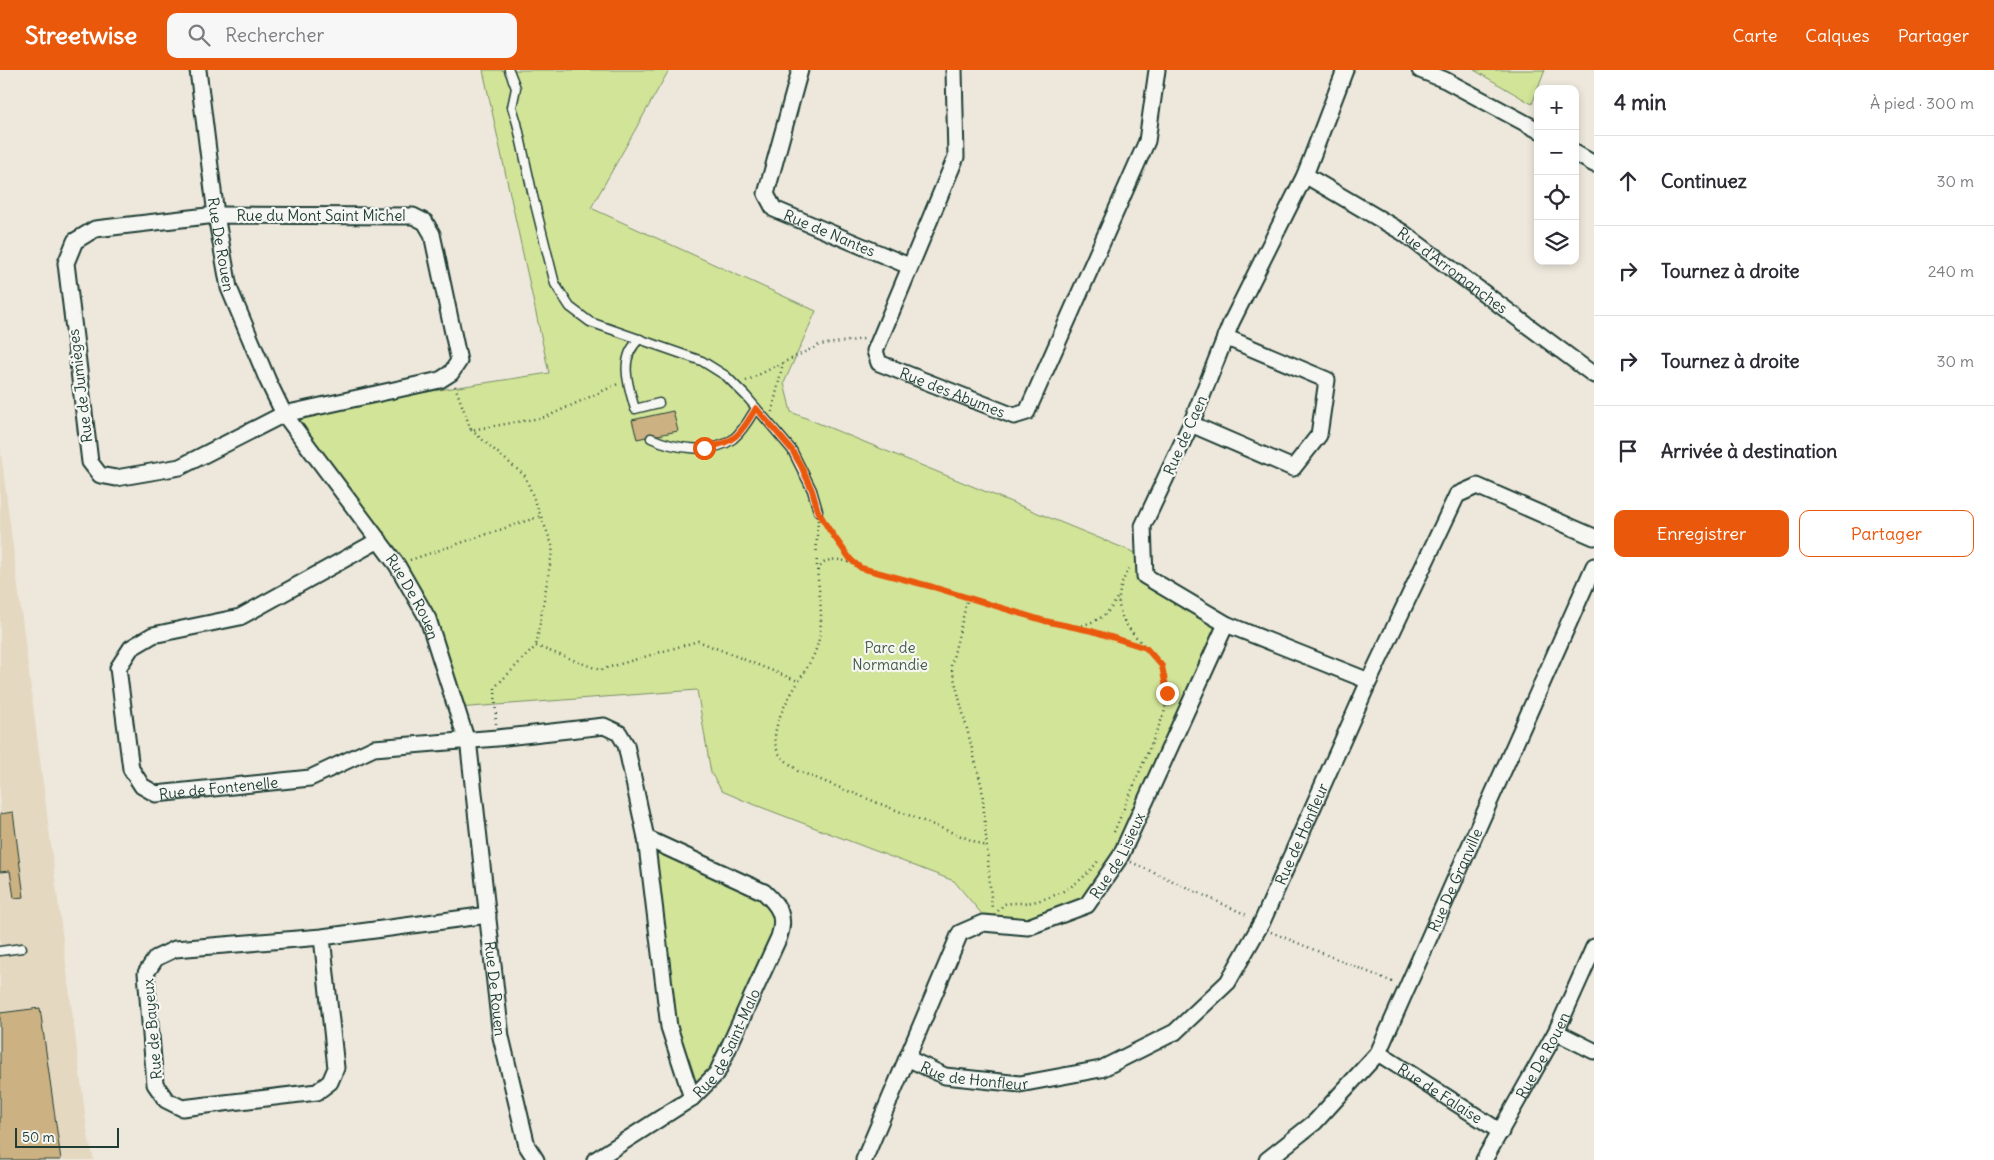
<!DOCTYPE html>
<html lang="fr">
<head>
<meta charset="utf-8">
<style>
  :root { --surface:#fff; --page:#f7f7f7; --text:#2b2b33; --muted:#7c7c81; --line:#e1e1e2; --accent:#ea580c }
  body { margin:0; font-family:Delius,sans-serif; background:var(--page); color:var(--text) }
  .controls { position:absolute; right:15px; top:15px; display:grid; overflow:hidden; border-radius:10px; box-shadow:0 2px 8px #0003 }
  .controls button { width:45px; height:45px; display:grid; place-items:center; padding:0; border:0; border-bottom:1px solid var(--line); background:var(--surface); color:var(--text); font:25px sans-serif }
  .scale { position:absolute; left:15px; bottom:12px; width:104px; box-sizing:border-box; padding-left:5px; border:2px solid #1f3d34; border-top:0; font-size:14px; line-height:18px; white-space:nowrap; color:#1f3d34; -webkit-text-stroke:4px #f6f6f2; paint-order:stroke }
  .stop { position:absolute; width:15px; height:15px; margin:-11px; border:4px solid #ea580c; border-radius:50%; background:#fff }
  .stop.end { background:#ea580c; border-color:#fff; box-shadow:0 1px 5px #0008 }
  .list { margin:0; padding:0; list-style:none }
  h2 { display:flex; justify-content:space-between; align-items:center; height:65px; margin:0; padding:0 20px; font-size:21px }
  h2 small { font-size:16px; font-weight:400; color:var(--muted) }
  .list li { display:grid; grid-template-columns:32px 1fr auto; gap:15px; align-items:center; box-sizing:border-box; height:90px; padding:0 20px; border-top:1px solid var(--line) }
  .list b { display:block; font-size:19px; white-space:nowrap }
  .list em { font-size:16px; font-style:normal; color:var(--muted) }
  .actions { display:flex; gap:10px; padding:15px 20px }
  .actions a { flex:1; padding:11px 0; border:1px solid var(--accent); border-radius:10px; text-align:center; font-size:18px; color:var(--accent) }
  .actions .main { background:var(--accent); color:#fff }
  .icon { flex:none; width:28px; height:28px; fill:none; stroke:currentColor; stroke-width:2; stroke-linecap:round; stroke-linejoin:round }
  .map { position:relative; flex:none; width:1594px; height:1090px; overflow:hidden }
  header { display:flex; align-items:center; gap:30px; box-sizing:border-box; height:70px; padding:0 25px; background:var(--accent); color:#fff }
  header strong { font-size:24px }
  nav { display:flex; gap:28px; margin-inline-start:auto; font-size:18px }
  .search { width:350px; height:45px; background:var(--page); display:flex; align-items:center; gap:12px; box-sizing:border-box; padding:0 18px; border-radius:10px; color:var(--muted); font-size:19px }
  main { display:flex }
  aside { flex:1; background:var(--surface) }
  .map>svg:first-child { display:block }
  .built { fill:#e4d8c1 }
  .green { fill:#d2e498; stroke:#789066 }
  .building { fill:#ccb282; stroke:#1f3d34 }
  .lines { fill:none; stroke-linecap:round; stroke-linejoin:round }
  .lane-casing { stroke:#1f3d34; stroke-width:11 }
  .street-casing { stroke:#1f3d34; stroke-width:19 }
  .path { stroke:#1f3d34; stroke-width:2.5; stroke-dasharray:1 4; stroke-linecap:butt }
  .lane { stroke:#f6f6f2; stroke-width:8 }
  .street { stroke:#f6f6f2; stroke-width:15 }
  .route { stroke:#ea580c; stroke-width:6 }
  .labels { text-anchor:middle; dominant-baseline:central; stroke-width:4.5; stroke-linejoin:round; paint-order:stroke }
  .street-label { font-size:15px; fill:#1f3d34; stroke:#f6f6f2 }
  .park-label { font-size:15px; fill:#435e48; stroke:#f6f6f2 }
</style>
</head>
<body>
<header>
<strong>Streetwise</strong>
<div class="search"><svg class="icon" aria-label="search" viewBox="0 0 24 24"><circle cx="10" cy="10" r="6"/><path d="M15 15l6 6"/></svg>Rechercher</div>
<nav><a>Carte</a><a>Calques</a><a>Partager</a></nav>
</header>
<main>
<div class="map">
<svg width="1594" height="1090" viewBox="0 0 1594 1090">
  <rect width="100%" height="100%" fill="#eee8dc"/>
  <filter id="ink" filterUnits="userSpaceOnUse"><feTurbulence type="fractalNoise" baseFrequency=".02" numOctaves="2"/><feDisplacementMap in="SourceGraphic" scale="10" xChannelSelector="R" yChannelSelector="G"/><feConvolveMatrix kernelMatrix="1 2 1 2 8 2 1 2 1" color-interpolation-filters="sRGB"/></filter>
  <g filter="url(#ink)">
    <polygon class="built" points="0,375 88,1066 94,1090 0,1090"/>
    <g class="green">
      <polygon points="483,0 669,0 591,138 816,241 784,313 791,342 1143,486 1145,506 1226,554 1120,787 1087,835 1028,857 983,853 981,843 954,811 745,731 722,721 711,703 697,620 457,638 428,549 284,344 549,303"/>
      <polygon points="1474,0 1545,0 1532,34"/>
      <polygon points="646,768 764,822 783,855 717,1003 692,1028 669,957"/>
    </g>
    <g class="building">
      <polygon points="673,341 678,361 658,365 650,363 646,367 637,369 632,350"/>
      <polygon points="13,742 24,827 14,828 10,801 0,802 0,744"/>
      <polygon points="40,938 61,1090 0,1090 0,943"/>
    </g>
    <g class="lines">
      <defs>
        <g id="lane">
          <polyline points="509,0 516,18 512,37 517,53 533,126 555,214 570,237 590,252 702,291 726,306 746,326 792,380 812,420 818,441"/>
          <path d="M640,269c-22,18 -12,46 -5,70l24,-6"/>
          <path d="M651,368c22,10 61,17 82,1 10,-8 17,-21 23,-31"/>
          <polyline points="0,881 22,878"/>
        </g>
        <g id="street">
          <path id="s1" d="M198,0l18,145 13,73 39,93 16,33 113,151 31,54 41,129 32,289 26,109 9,14"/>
          <path id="s2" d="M800,0l-34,124 8,15 135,57"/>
          <path id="s3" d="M954,0l2,87 -81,194 4,12 135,53 13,-4 120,-271 10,-71"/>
          <polyline points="1345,0 1305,105 1231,253 1191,354 1143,456 1145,506 1226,554 1369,611"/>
          <polyline points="1420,0 1445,10 1538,60"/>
          <polyline points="1575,83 1594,94"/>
          <path id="s4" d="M1305,105l97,57 192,143"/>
          <polygon points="216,145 413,146 425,152 432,164 459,291 451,303 440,310 284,344 180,397 116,408 100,405 90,392 66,193 75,171 95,159"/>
          <polyline points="1191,354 1293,398 1319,365 1327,310 1225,267"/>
          <path id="s5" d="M379,470l-139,77 -87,18 -22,13 -13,20 13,101 11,17 14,8 154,-16 64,-30 123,-10 107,-12 15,7 7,12 20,93 23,189 23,71"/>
          <polyline points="322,867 336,998 330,1012 317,1022 182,1038 166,1030 155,1014 146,903 156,888 175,879 322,867 488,845"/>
          <polyline points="1556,962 1594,981"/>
          <path id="s6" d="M1378,983l123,79"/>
          <path id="s7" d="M907,988l38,18 75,8 81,-15 74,-37 53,-50 34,-60 107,-241 88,-186 20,-9 117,51"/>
          <path id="s8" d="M595,1090l97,-62 25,-25 62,-136c7,-21 0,-31 -15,-45l-118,-54"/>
          <path id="s9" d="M864,1090l96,-227 23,-10 45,4 59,-22 33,-48 106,-233"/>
          <path id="s10" d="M1267,1090l48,-38 63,-69 216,-487"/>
          <path id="s11" d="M1484,1090l72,-128 38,-85"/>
        </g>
      </defs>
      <use href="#lane" class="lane-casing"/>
      <use href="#street" class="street-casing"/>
      <g class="path">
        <polyline points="746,311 819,275 864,269"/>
        <polyline points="455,316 471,360 546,347 618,314"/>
        <polyline points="772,342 783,293"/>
        <polyline points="471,360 525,406 553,477 536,576"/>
        <polyline points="823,449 843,480 861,498 933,517 1045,551 1092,561 1144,577"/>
        <path d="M818,450c-1,15 -2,31 -1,46 1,22 6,44 3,65 -1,12 -5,23 -11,33 -11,21 -44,62 -31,88 4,7 14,13 20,19l188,75"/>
        <polyline points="410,490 541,446"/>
        <path d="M818,501c7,-16 22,-12 36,-7"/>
        <polyline points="968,527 951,596 982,718 992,840"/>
        <path d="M1077,557c19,-6 30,-9 40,-29"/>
        <polyline points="1167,623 1180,625"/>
        <polyline points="496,654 495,617 536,576 600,600 698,571 798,611"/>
        <path d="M1114,762l50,-118c3,-15 5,-35 -3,-49 -6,-10 -16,-17 -23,-26 -24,-25 -24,-43 -8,-73"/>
        <polyline points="1131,792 1249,846"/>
        <path d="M998,841l6,-7c9,-2 19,0 28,-2 26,-5 50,-19 66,-41"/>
        <polyline points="1271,862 1395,913"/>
      </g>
      <use href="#lane" class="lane"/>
      <use href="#street" class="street"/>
    </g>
  </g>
  <g class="lines" filter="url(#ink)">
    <path class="route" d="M704,378c31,-4 37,-15 52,-40l36,42 9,16 11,24 6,21 10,17 23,32 10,8 72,19 112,34 47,10 54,17 16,18 5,27"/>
  </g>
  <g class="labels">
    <g class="street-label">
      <text x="321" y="145">Rue du Mont Saint Michel</text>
      <text stroke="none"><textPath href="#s2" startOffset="206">Rue de Nantes</textPath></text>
      <text stroke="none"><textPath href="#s1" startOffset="176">Rue De Rouen</textPath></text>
      <text stroke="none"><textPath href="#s4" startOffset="176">Rue d'Arromanches</textPath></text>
      <text transform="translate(80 316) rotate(-97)">Rue de Jumièges</text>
      <text stroke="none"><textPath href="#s3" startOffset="389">Rue des Abymes</textPath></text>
      <text transform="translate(1185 365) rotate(-66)">Rue de Caen</text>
      <text stroke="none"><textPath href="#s1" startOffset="582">Rue De Rouen</textPath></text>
      <text stroke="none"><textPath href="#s5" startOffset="498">Rue de Fontenelle</textPath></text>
      <text stroke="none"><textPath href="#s7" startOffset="521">Rue de Honfleur</textPath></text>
      <text stroke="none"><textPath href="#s9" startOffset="438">Rue de Lisieux</textPath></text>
      <text stroke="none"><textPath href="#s10" startOffset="344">Rue De Granville</textPath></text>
      <text stroke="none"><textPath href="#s1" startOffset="986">Rue De Rouen</textPath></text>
      <text transform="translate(152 959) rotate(-95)">Rue de Bayeux</text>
      <text stroke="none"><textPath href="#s8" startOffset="181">Rue de Saint-Malo</textPath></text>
      <text stroke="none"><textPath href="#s11" startOffset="120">Rue De Rouen</textPath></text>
      <text stroke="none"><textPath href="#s7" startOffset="71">Rue de Honfleur</textPath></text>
      <text stroke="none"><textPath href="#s6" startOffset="74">Rue de Falaise</textPath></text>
    </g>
    <g class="park-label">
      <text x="890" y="577">Parc de<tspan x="890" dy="17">Normandie</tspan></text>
    </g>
  </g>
</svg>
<div class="controls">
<button>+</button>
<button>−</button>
<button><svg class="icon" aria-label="locate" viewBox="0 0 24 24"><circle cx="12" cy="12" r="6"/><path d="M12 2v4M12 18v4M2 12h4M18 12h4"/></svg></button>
<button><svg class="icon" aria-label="layers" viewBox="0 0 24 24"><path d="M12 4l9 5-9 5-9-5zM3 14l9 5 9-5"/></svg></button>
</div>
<div class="scale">50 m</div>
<div class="stop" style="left:704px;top:378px"></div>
<div class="stop end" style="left:1167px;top:623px"></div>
</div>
<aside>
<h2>4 min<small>À pied · 300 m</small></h2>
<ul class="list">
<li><svg class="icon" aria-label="ahead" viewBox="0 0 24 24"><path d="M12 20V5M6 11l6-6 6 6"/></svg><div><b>Continuez</b></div><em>30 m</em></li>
<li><svg class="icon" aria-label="right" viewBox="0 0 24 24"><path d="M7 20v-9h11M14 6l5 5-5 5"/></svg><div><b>Tournez à droite</b></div><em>240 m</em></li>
<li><svg class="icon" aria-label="right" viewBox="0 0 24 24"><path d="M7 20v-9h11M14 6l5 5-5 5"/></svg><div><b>Tournez à droite</b></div><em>30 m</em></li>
<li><svg class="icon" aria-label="arrive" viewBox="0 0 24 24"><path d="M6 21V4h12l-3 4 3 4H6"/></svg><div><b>Arrivée à destination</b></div></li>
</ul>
<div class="actions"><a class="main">Enregistrer</a><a>Partager</a></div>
</aside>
</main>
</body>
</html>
